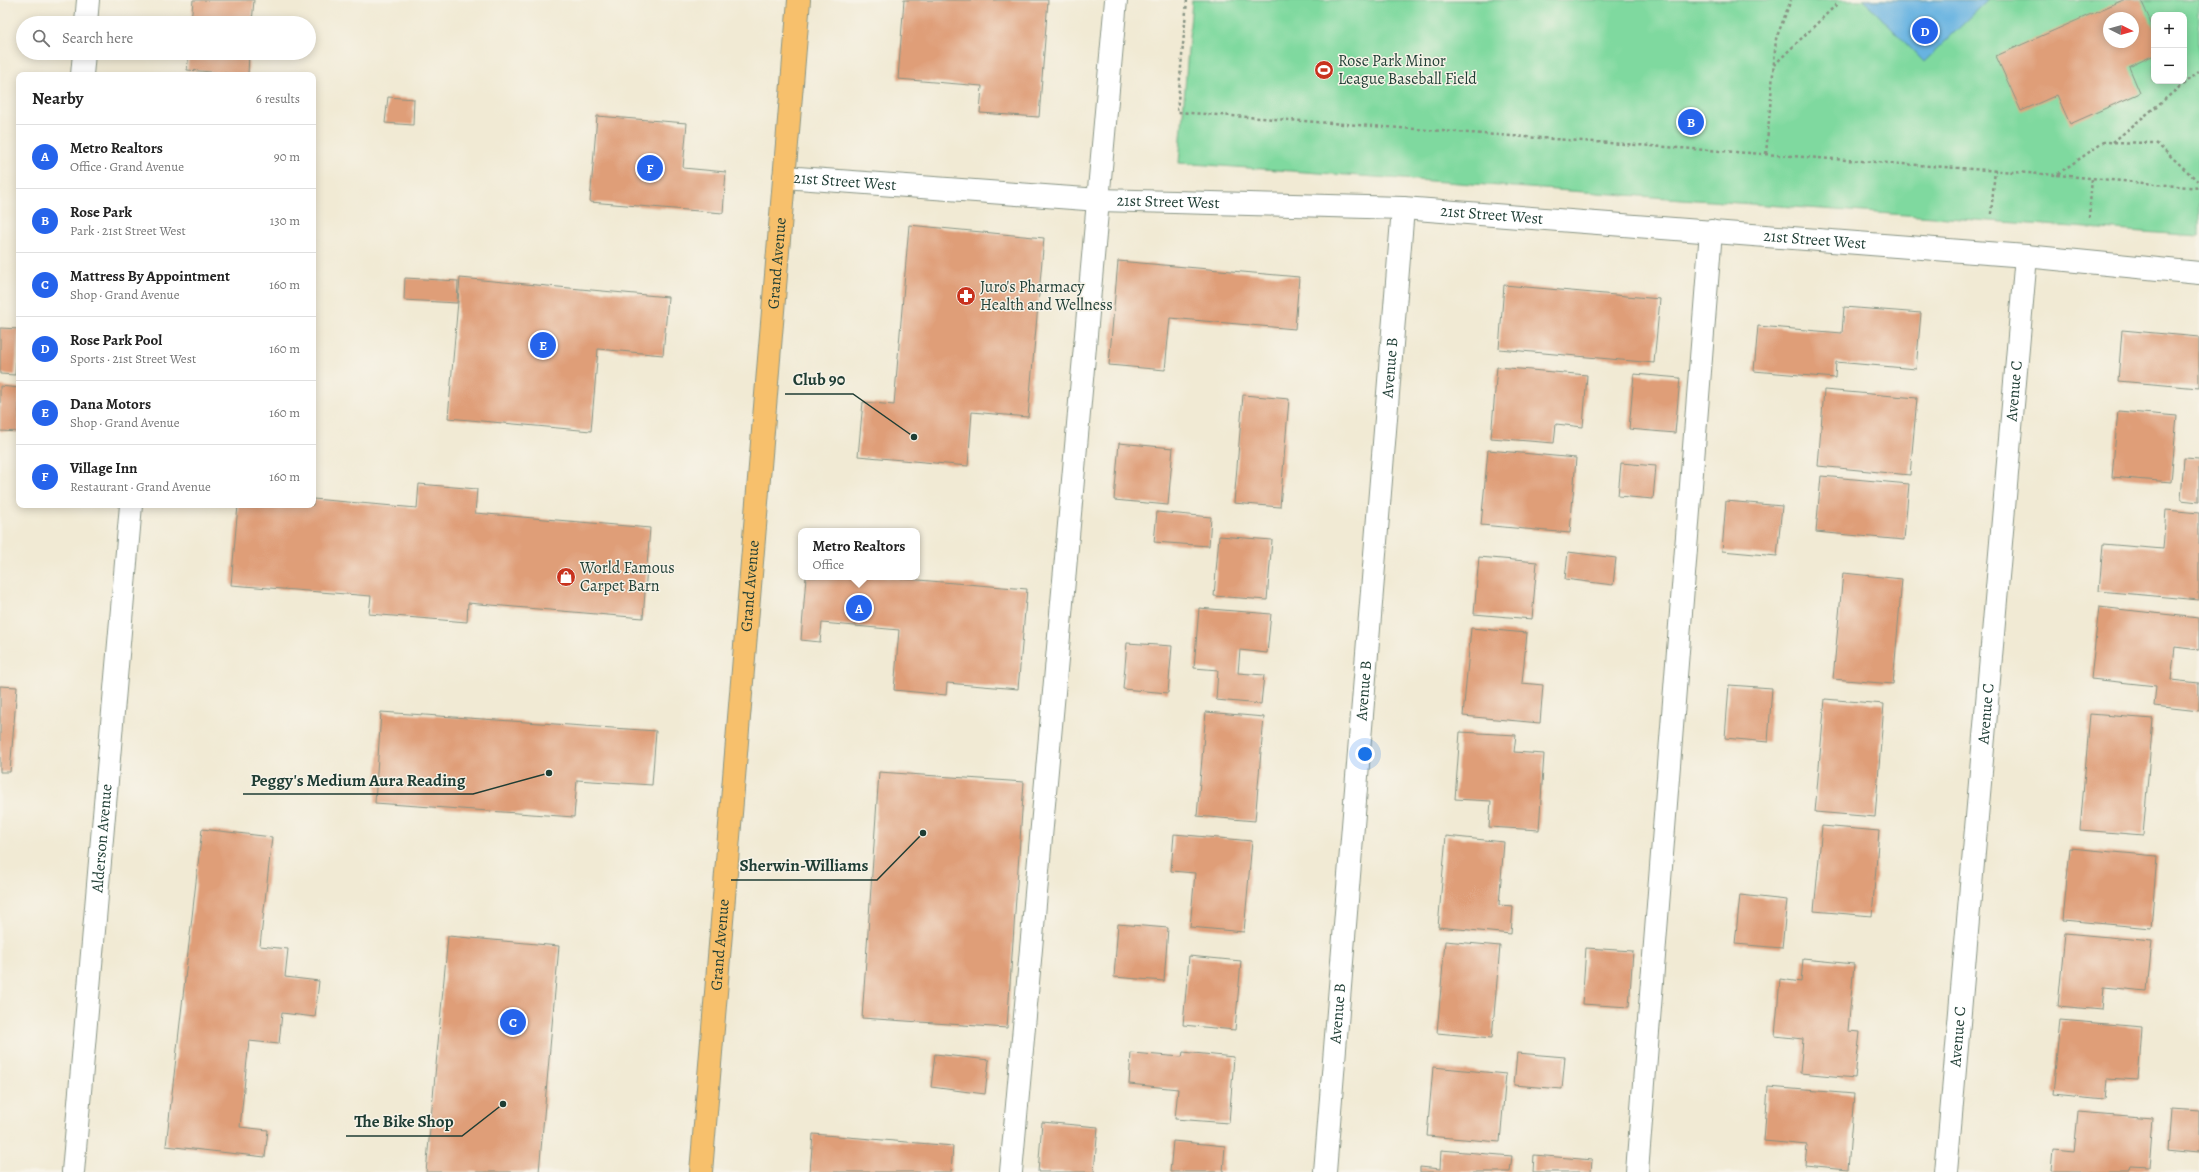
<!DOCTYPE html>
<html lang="en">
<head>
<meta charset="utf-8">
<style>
  :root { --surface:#fff; --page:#f6f6f6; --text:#222; --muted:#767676; --line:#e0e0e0; --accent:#2563eb }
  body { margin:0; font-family:Alegreya,serif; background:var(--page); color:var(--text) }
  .controls { position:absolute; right:12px; top:12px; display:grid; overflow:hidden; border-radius:8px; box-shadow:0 2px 10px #0003 }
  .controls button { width:36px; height:36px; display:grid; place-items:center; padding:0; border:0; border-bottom:1px solid var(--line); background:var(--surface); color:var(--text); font:20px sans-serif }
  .compass { position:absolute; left:2103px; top:12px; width:36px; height:36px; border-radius:50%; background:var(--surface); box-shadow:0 2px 10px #0003; rotate:95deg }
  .you { position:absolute; left:1365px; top:754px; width:14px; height:14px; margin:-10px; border:3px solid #fff; border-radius:50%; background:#1a73e8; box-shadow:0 0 0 6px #1a73e833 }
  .badge { display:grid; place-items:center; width:26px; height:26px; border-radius:50%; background:var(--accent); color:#fff; font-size:13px; font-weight:700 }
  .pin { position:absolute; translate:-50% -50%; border:2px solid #fff; box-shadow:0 1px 4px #0006 }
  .popup { position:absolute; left:798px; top:528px; width:122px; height:52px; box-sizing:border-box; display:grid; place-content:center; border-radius:8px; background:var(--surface); filter:drop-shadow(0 1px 3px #0005); font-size:13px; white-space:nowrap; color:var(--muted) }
  .popup b { font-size:15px; color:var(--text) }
  .popup::after { content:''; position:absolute; left:50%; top:100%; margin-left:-8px; border:8px solid transparent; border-top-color:var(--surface) }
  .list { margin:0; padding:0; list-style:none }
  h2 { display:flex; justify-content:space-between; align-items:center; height:52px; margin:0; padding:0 16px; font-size:17px }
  h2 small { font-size:13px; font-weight:400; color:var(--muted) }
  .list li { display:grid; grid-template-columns:26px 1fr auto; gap:12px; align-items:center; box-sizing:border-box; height:64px; padding:0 16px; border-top:1px solid var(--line) }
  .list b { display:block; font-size:15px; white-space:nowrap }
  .list p { margin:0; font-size:13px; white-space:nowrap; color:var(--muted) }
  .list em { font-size:13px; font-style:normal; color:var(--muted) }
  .icon { flex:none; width:22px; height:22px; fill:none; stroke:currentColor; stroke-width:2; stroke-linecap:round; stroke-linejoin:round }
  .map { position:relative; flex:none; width:2199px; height:1172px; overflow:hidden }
  .search { position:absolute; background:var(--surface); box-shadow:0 2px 10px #0003; left:16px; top:16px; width:300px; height:44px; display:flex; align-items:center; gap:10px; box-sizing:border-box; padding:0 14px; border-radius:22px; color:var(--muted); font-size:15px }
  .panel { position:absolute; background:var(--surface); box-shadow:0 2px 10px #0003; left:16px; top:72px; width:300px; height:436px; border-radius:8px }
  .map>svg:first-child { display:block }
  .green { fill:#7fd99f; stroke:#4f8b6a; fill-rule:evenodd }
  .water { fill:#68b3e1; stroke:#44788a }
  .building { fill:#df9e78; fill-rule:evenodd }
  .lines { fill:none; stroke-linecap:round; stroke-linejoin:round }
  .minor-casing { stroke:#889484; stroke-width:24 }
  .major-casing { stroke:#889484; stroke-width:24 }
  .path { stroke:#889484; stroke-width:2.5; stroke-dasharray:3 3; stroke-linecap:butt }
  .minor { stroke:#fff; stroke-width:22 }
  .major { stroke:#f7c06c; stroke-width:22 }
  .labels { text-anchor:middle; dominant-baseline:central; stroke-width:3; stroke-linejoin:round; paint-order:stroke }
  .poi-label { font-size:16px; fill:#1f3d34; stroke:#f7f3e8; text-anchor:start }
  .street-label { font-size:16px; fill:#1f3d34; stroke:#f7f3e8 }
  .leader { fill:none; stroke:#1f3d34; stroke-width:1.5 }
  .callout-dot { fill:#1f3d34; stroke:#f7f3e8; stroke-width:1.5 }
  .callout-label { font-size:17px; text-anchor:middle; font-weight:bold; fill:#1f3d34; stroke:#f7f3e8; stroke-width:3; stroke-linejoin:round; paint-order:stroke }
</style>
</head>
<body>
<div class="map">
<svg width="2199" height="1172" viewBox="0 0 2199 1172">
  <rect width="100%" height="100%" fill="#f7f3e8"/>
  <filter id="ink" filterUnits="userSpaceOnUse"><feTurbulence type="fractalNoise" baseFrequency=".025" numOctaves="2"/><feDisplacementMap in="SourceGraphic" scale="8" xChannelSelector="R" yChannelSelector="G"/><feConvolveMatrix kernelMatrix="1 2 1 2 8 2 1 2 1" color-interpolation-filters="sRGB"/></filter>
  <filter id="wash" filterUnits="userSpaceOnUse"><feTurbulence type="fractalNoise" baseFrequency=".012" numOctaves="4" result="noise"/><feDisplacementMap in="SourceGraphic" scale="16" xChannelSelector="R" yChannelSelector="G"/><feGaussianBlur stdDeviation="0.9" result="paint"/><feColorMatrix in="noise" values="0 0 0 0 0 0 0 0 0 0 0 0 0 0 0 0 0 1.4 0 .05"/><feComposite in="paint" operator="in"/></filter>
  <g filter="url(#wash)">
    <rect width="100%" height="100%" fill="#f1ead4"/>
    <path class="green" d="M1192,0h1007v236l-1020,-73zM2154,15h30v66h-30zM2109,18h24v24h-24z"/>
    <polygon class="water" points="1864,0 1988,0 1924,62"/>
    <g id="blocks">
      <g class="building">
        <polygon points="193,0 254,0 252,23 191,23"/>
        <polygon points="904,0 1048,0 1039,117 980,113 982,86 898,79"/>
        <path d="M2123,0h18l13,29v26l-25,12 11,26 -70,31 -13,-29 -36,16 -25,-55zM2109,18h24v24h-24z"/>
        <polygon points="189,53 249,53 248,75 187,70"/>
        <polygon points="388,97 414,99 413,125 385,123"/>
        <polygon points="597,116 687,123 683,168 726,172 723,213 590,202"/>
        <polygon points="909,225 1044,238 1028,417 972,412 968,466 858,456 863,402 894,405"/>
        <polygon points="1118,261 1299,277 1295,329 1170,318 1165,370 1109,365"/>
        <polygon points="405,278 458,281 457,303 404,300"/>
        <polygon points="460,278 668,297 663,355 598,349 591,431 448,418"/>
        <polygon points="1504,285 1660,299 1654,363 1499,349"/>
        <polygon points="1844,307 1921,313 1916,369 1836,362 1835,378 1754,371 1758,326 1842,333"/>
        <polygon points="0,328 19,329 15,375 0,374"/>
        <polygon points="2122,330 2199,337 2199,388 2118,381"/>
        <polygon points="1497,367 1587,375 1583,427 1556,424 1554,443 1491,438"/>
        <polygon points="1634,374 1680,378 1675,433 1629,429"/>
        <polygon points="0,386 19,388 19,432 0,431"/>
        <polygon points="1824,390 1917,398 1910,475 1818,466"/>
        <polygon points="1243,395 1289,399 1280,507 1234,503"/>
        <polygon points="2118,411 2177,416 2171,482 2112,477"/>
        <polygon points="1119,443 1173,448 1168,505 1114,500"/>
        <polygon points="1488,450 1576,458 1570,533 1481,525"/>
        <polygon points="2184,458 2199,459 2199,502 2181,500"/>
        <polygon points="1621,463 1656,466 1653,499 1618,496"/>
        <polygon points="1821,476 1909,484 1904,540 1816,532"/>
        <polygon points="419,484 477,489 475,513 650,528 643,618 468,603 467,622 369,614 371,596 231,585 238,505 313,505 313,499 417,508"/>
        <polygon points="1726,501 1782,506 1777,556 1722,551"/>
        <polygon points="2166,510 2199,513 2199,600 2099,591 2103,544 2163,549"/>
        <polygon points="1157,512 1211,517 1209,546 1154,542"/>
        <polygon points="1219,536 1272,540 1267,600 1214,596"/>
        <polygon points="1568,552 1616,558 1613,585 1565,579"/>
        <polygon points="1479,557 1537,562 1532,619 1474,614"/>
        <polygon points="1843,573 1902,579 1893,684 1833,679"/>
        <polygon points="806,577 882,577 1027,589 1018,689 947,683 946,695 894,690 899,630 822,623 820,642 801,640"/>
        <polygon points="2099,607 2199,618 2199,650 2175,647 2171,680 2199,683 2199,711 2154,706 2156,686 2091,679"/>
        <polygon points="1199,608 1271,614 1267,653 1240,650 1238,673 1264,675 1261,704 1216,700 1218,670 1194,668"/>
        <polygon points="1471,628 1527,633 1522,683 1543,685 1540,723 1463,716"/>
        <polygon points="1127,643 1172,646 1168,693 1123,689"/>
        <polygon points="1729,685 1772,688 1768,742 1725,738"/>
        <polygon points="0,686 17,687 10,772 0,772"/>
        <polygon points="1825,699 1884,704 1875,817 1815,812"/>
        <polygon points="381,712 656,731 652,785 577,780 574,817 375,803"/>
        <polygon points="1206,712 1264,717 1255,821 1197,816"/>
        <polygon points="2090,714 2153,719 2143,835 2080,830"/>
        <polygon points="1460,732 1516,735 1514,752 1544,754 1539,830 1489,827 1491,801 1455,799"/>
        <polygon points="879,772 1024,782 1007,1028 862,1018"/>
        <polygon points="1822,826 1879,831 1872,916 1814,911"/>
        <polygon points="202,829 272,837 260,946 288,949 285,977 319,981 315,1017 282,1013 279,1044 249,1041 240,1127 268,1130 265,1157 166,1146"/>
        <polygon points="1174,834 1252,841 1244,932 1190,927 1195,873 1171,871"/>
        <polygon points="1446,836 1504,842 1499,905 1513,906 1511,934 1438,927"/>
        <polygon points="2070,848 2157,856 2151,928 2063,920"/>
        <polygon points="1740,895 1787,900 1782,948 1735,944"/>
        <polygon points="1118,924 1168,928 1164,981 1114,977"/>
        <polygon points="2065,933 2152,941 2147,991 2104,987 2102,1010 2058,1006"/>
        <polygon points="448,936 559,946 539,1172 426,1172"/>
        <polygon points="1445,941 1500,946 1492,1038 1437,1033"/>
        <polygon points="1586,948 1633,951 1629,1007 1582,1004"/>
        <polygon points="1189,956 1241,961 1235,1030 1183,1025"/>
        <polygon points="1803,959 1854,964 1848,1031 1860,1032 1855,1078 1800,1073 1803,1039 1775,1036 1780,979 1801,982"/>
        <polygon points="2060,1020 2142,1027 2138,1080 2107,1078 2105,1099 2053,1094"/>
        <polygon points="1183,1052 1234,1057 1229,1123 1175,1119 1178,1089 1129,1084 1131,1053 1182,1057"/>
        <polygon points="1517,1053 1565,1057 1562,1089 1514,1085"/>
        <polygon points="935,1054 989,1060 985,1094 931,1087"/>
        <polygon points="1433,1067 1506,1074 1500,1142 1427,1136"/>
        <polygon points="1768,1087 1854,1094 1848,1169 1805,1165 1807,1145 1764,1141"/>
        <polygon points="2171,1108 2199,1110 2199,1153 2168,1150"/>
        <polygon points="2078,1112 2153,1118 2149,1170 2129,1169 2128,1172 2051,1172 2053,1150 2074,1152"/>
        <polygon points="1042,1122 1098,1127 1094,1172 1038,1172"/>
        <polygon points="813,1134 953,1146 951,1172 810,1172"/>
        <polygon points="1173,1141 1225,1146 1223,1172 1170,1172"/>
        <polygon points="1441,1150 1512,1156 1510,1172 1420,1172 1420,1167 1440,1169"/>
        <polygon points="1534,1155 1592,1160 1591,1172 1533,1172"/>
      </g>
    </g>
  </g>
  <g filter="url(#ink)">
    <use href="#blocks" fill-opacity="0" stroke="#889484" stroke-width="1"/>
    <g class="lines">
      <defs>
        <g id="minor">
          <polyline points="86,23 88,0"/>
          <polyline points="82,75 84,53"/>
          <path id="s1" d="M784,177l315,23 304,8 623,48 173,17"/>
          <path id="s2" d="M73,1172l58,-667"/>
          <polyline points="1011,1172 1116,0"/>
          <path id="s3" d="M1325,1172l78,-964"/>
          <polyline points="1637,1172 1711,231"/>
          <path id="s4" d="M1946,1172l80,-916"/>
        </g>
        <g id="major">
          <path id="s5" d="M701,1172l98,-1172"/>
        </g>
      </defs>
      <use href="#minor" class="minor-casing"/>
      <use href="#major" class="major-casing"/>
      <g class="path">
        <polyline points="1187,0 1177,112 2056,175 2104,142 2156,143 2199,182"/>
        <polyline points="1774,65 1838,3"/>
        <polyline points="2113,142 2199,71"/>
        <polyline points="1766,154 1776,39 1791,0"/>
        <polyline points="2057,175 2199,188"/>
        <polyline points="1991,214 1995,170"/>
        <polyline points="2089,218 2092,178"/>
      </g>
      <use href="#minor" class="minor"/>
      <use href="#major" class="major"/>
    </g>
  </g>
  <defs>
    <symbol id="stadium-disc" viewBox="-11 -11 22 22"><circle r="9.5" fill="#c8321e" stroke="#f7f3e8"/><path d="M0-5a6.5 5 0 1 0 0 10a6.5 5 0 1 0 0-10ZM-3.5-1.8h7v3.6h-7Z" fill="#fff"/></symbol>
    <symbol id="pharmacy-disc" viewBox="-11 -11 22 22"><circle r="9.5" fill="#c8321e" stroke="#f7f3e8"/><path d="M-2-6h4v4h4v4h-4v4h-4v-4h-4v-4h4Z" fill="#fff"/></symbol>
    <symbol id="shop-disc" viewBox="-11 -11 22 22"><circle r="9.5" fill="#c8321e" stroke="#f7f3e8"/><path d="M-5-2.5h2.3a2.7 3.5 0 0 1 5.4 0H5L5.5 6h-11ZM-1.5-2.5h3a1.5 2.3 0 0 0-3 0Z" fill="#fff"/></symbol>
  </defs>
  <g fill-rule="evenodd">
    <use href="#stadium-disc" x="1313" y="59" width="22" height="22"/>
    <use href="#pharmacy-disc" x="955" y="285" width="22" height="22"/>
    <use href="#shop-disc" x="555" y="566" width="22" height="22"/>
  </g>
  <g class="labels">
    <g class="poi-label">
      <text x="1338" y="61">Rose Park Minor<tspan x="1338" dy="18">League Baseball Field</tspan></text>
      <text x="980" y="287">Juro's Pharmacy<tspan x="980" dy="18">Health and Wellness</tspan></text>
      <text x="580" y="568">World Famous<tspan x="580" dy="18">Carpet Barn</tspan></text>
    </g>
    <g class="street-label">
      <text stroke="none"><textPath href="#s1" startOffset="61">21st Street West</textPath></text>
      <text stroke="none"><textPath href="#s1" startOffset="385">21st Street West</textPath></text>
      <text stroke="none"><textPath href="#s1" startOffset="709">21st Street West</textPath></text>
      <text stroke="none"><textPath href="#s1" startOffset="1033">21st Street West</textPath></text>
      <text stroke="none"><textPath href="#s5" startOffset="912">Grand Avenue</textPath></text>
      <text stroke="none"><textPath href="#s3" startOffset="807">Avenue B</textPath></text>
      <text stroke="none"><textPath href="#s4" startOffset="784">Avenue C</textPath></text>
      <text stroke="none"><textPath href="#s5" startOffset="588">Grand Avenue</textPath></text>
      <text stroke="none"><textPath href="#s3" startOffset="483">Avenue B</textPath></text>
      <text stroke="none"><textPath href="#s4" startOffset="460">Avenue C</textPath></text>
      <text stroke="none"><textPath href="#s2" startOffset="335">Alderson Avenue</textPath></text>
      <text stroke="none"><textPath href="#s5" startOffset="228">Grand Avenue</textPath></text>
      <text stroke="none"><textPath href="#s3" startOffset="159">Avenue B</textPath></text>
      <text stroke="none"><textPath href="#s4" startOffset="136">Avenue C</textPath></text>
    </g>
  </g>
  <path class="leader" d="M914 437L853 394H785M549 773L473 794H243M923 833L877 880H731M503 1104L462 1136H346"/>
  <g class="callout-dot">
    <circle cx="914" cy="437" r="4"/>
    <circle cx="549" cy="773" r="4"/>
    <circle cx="923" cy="833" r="4"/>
    <circle cx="503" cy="1104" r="4"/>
  </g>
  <g class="callout-label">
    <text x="819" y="385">Club 90</text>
    <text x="358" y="786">Peggy's Medium Aura Reading</text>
    <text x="804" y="871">Sherwin-Williams</text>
    <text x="404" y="1127">The Bike Shop</text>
  </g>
</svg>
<div class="controls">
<button>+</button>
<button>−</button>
</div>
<svg class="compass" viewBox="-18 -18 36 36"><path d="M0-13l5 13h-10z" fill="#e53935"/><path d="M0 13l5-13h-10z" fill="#767676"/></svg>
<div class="you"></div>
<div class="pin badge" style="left:859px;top:608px">A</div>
<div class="popup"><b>Metro Realtors</b>Office</div>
<div class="pin badge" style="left:1691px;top:122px">B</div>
<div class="pin badge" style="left:513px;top:1022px">C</div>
<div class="pin badge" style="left:1925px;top:31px">D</div>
<div class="pin badge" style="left:543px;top:345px">E</div>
<div class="pin badge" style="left:650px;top:168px">F</div>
<div class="search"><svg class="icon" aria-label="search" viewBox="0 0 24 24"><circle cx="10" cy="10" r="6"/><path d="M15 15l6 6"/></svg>Search here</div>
<section class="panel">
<h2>Nearby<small>6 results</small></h2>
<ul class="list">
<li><span class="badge">A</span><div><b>Metro Realtors</b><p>Office · Grand Avenue</p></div><em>90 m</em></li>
<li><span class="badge">B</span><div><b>Rose Park</b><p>Park · 21st Street West</p></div><em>130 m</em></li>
<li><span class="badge">C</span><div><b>Mattress By Appointment</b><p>Shop · Grand Avenue</p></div><em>160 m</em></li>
<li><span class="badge">D</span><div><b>Rose Park Pool</b><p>Sports · 21st Street West</p></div><em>160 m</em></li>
<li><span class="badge">E</span><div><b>Dana Motors</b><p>Shop · Grand Avenue</p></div><em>160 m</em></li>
<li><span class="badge">F</span><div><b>Village Inn</b><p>Restaurant · Grand Avenue</p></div><em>160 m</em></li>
</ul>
</section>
</div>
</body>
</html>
